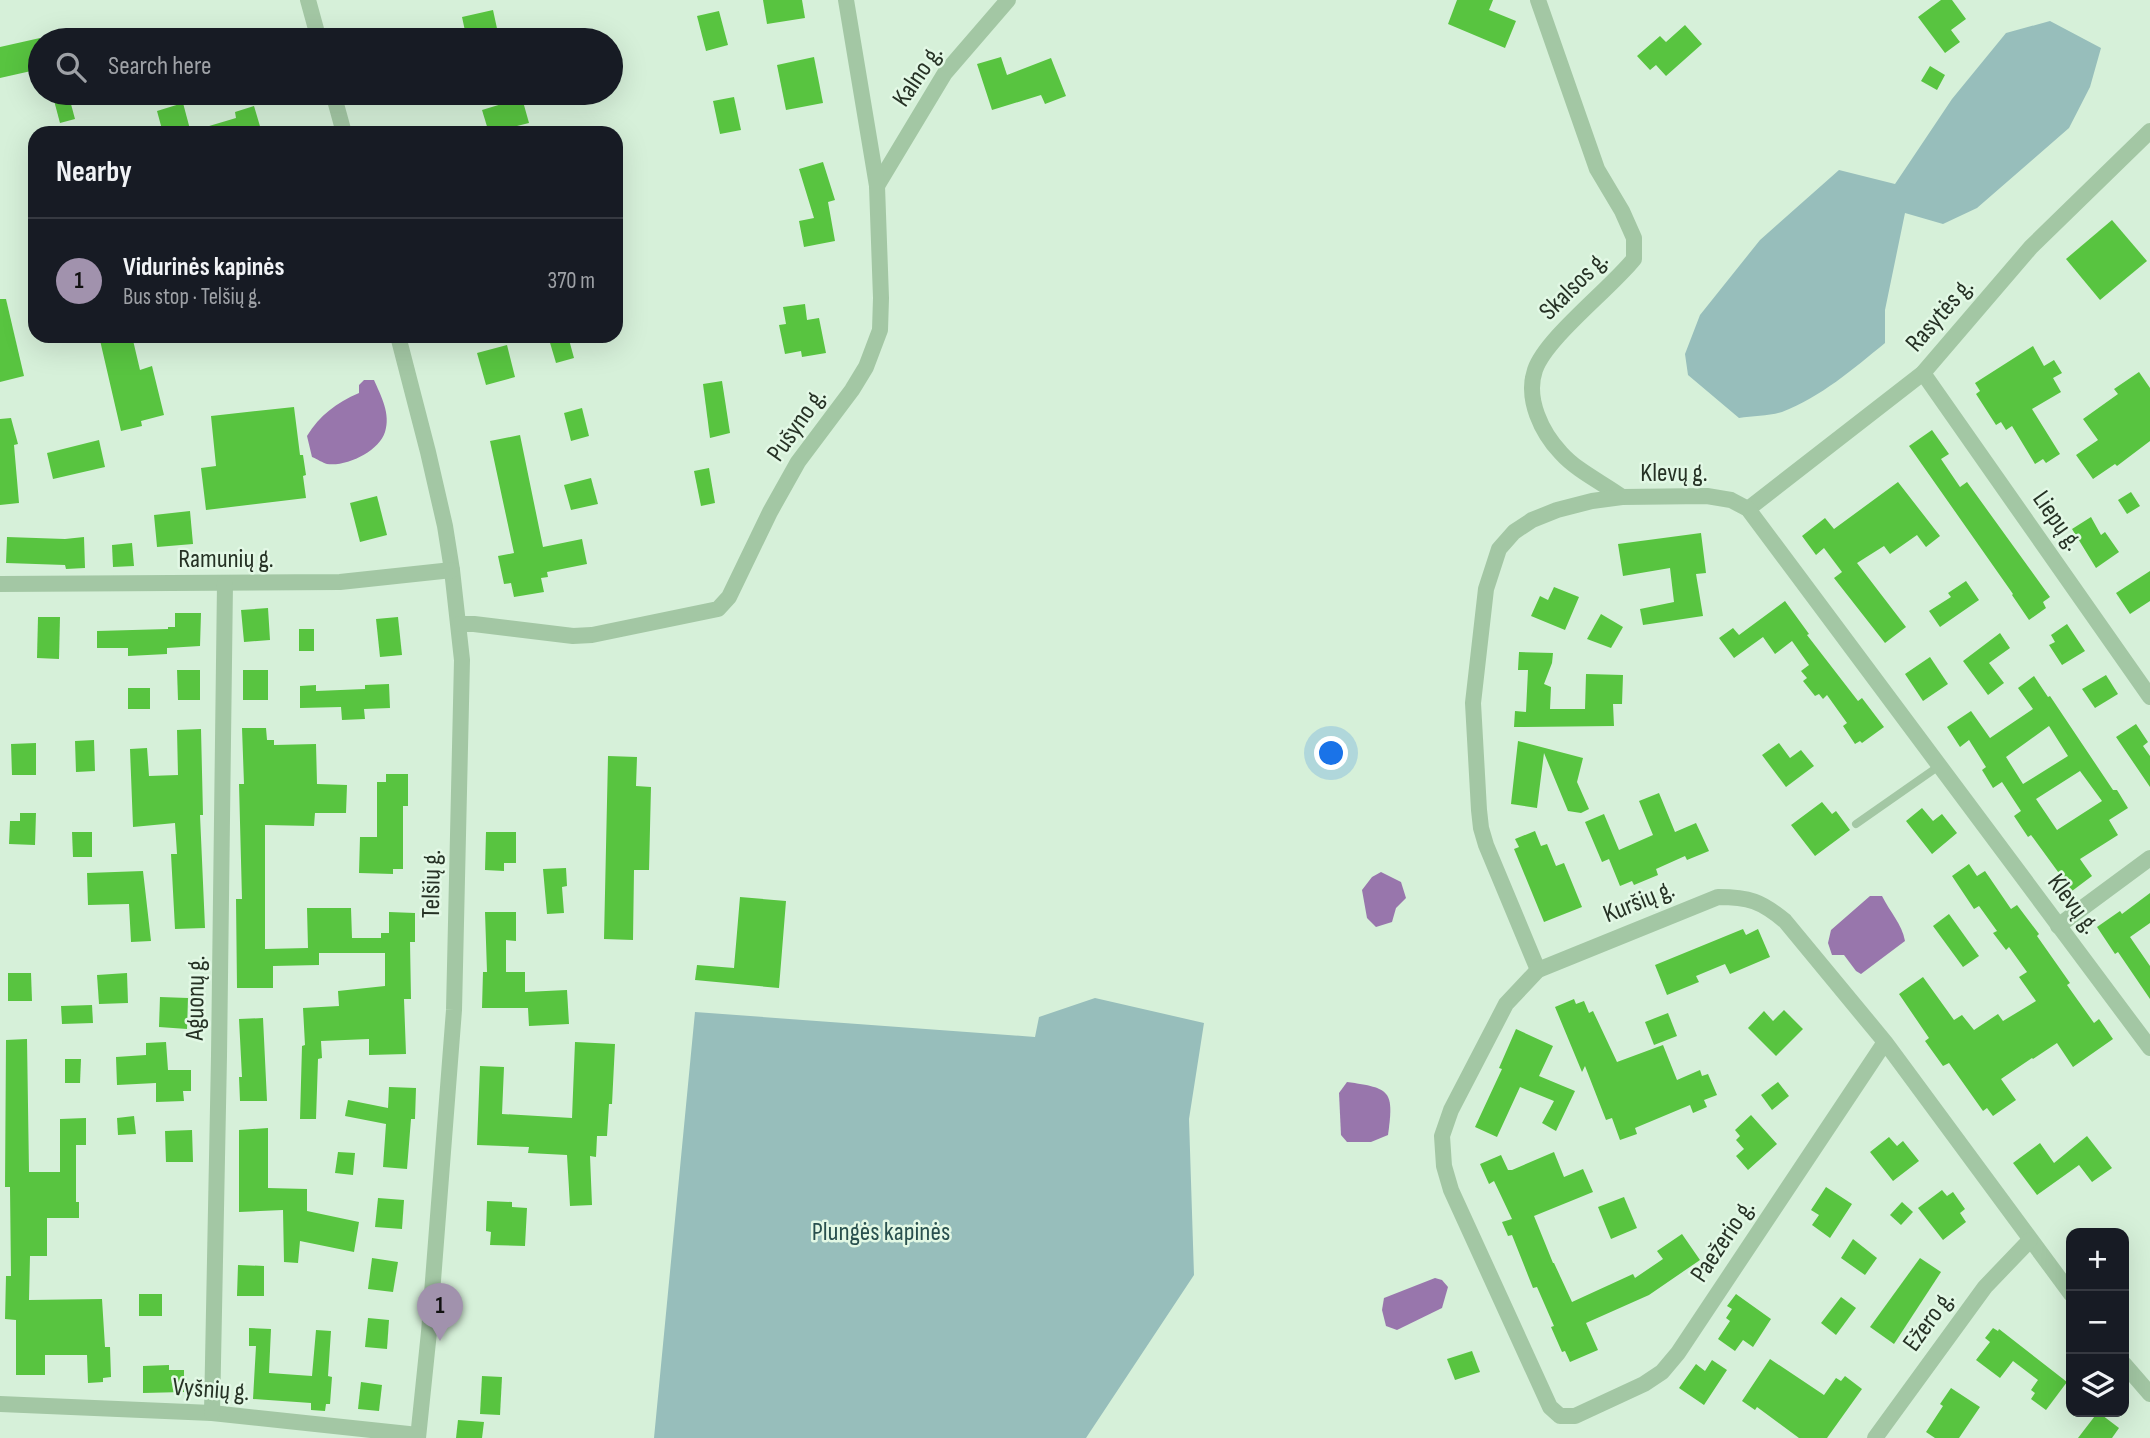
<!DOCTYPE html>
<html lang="en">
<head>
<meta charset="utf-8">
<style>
  :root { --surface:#171b24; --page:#242831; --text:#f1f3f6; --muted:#9ea1a6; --line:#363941; --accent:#a192ad }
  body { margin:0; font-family:"Sofia Sans Condensed",sans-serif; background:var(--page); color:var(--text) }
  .controls { position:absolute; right:21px; bottom:21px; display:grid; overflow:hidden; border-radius:14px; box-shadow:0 7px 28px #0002 }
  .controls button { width:63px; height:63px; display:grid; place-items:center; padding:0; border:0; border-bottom:2px solid var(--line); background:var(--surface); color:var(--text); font:35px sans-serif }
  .you { position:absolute; left:1332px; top:754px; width:24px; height:24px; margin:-18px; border:5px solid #fff; border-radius:50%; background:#1a73e8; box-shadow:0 0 0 10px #1a73e833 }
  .badge { display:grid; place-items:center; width:46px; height:46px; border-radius:50%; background:var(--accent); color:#111; font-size:23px; font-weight:700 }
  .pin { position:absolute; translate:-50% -58px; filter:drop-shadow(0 2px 4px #0008) }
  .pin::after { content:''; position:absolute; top:37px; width:24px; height:21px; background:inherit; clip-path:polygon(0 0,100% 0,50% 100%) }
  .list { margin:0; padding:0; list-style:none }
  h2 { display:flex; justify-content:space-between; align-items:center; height:91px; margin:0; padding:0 28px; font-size:30px }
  h2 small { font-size:23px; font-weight:400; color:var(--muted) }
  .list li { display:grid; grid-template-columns:46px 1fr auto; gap:21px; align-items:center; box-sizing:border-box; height:126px; padding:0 28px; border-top:2px solid var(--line) }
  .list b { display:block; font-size:26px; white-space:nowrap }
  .list p { margin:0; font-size:23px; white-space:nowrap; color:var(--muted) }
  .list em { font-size:23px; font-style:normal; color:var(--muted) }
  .icon { flex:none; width:38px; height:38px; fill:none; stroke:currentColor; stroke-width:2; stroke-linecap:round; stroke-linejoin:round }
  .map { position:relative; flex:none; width:2150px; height:1438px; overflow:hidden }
  .search { position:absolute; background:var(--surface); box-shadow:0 7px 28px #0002; left:28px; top:28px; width:595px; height:77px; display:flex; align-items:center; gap:18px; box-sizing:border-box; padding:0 24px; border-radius:38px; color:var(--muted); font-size:26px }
  .panel { position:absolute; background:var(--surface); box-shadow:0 7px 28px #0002; left:28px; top:126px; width:595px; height:217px; border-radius:21px }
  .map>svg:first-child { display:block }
  .green { fill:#97bebb }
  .water { fill:#9876ac }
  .building { fill:#58c440; fill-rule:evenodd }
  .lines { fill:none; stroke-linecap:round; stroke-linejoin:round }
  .service { stroke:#a3c7a4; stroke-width:8 }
  .minor { stroke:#a3c7a4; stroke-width:16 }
  .labels { text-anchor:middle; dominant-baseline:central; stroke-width:5; stroke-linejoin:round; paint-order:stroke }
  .street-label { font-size:26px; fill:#263225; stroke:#e2f8e5 }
  .park-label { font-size:26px; fill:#29504e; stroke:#e2f8e5 }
</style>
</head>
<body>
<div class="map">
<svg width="2150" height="1438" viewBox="0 0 2150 1438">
  <rect width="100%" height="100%" fill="#d6f0d9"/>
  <g class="green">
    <path d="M2050,21l51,27 -11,39 -21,41 -92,80 -34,16 -38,-11 -20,97v33c-32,26 -64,54 -103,69 -13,4 -29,4 -43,6l-51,-43 -3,-21 15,-39 60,-75 79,-70 56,14 57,-85 54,-66z"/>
    <polygon points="1095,998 1204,1023 1189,1119 1194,1275 1086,1438 654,1438 695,1012 1035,1037 1039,1017"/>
  </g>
  <g class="water">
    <path d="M616,238c8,16 10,35 0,50z"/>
    <path d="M364,380h10c7,16 17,34 11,52 -6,19 -38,35 -58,32 -4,-1 -10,-5 -15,-7l-5,-21c13,-21 29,-33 52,-43v-8z"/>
    <polygon points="1381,872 1401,882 1406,898 1396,908 1392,922 1376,927 1367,918 1362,890 1372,877"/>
    <path d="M1870,896h12c8,16 20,28 23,45l-44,33 -5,-3 -12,-16h-12l-4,-12 3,-13z"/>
    <path d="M1347,1082c44,6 47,9 41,53l-17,7h-24l-6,-7 -2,-42z"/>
    <polygon points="1435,1278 1442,1280 1448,1287 1442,1308 1397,1330 1386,1326 1382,1310 1384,1298"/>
  </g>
  <g class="building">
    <polygon points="763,0 802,0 805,18 767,24"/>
    <polygon points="1457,0 1493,0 1489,10 1516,21 1505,48 1448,24"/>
    <polygon points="1941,0 1952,0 1966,19 1951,30 1960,42 1945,53 1918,17"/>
    <polygon points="493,10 498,33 490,35 491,40 467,40 462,17"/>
    <polygon points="719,11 728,45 706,51 697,16"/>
    <polygon points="1685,25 1702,44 1666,76 1656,65 1650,70 1637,56 1660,36 1666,42"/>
    <polygon points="40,38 40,69 0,78 0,47"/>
    <polygon points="814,57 823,103 786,110 777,65"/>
    <polygon points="1001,57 1007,75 1051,58 1066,96 1045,104 1041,95 992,110 977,64"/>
    <polygon points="1930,66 1945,75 1937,90 1921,81"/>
    <polygon points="52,93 68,93 75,119 60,123"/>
    <polygon points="734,97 741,130 720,134 713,101"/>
    <polygon points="522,98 529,123 489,133 482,110"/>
    <polygon points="183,103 191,133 163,133 157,111"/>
    <polygon points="254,106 262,133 200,133 199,129 236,118 235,112"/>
    <polygon points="823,162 835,200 828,202 835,241 804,247 799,221 814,218 799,169"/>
    <polygon points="2112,220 2147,261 2100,300 2066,259"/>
    <polygon points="0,299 6,299 24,376 0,382"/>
    <polygon points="805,304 807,320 819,318 826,353 802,357 801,351 785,354 779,325 786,324 783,307"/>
    <polygon points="99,336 132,336 140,370 152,366 164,415 141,421 142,426 121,431"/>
    <polygon points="548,336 568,336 574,358 556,363"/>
    <polygon points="507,345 515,377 486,385 477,353"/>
    <polygon points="2033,346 2044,366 2054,360 2062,373 2053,378 2061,392 2032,409 2060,454 2046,463 2043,459 2035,464 2012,426 2006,430 2001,422 1996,425 1976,394 1980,391 1975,383"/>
    <polygon points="2139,372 2150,388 2150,441 2117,466 2115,464 2093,479 2076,455 2098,440 2083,419 2118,394 2114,389"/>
    <polygon points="722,381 730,433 710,438 703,384"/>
    <polygon points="294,407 300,455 303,455 306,475 303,476 306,498 206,510 201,468 216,466 211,416"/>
    <polygon points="582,408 589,436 571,441 564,413"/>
    <polygon points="11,418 18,444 14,445 19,503 0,505 0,419"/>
    <polygon points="1932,430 1949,454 1941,459 1960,487 1967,482 2050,597 2043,602 2046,608 2029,620 2012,595 2013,594 1909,446"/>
    <polygon points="520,435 543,547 582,539 587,564 547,572 548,577 541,578 544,592 514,597 511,583 504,584 498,556 514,553 490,441"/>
    <polygon points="99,440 105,467 53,479 47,453"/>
    <polygon points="709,468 715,503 701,506 694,471"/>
    <polygon points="591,478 598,504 571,510 564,485"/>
    <polygon points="1898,482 1940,536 1926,547 1917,535 1890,554 1884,546 1857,563 1906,627 1885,643 1834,578 1842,572 1824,548 1816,555 1802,536 1825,518 1834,529"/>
    <polygon points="2131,492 2140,506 2127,514 2118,500"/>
    <polygon points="377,496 387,535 360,542 350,503"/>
    <polygon points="190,511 193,544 157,547 154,515"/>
    <polygon points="2091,517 2101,535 2105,532 2119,552 2096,568 2072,529"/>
    <polygon points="1701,533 1706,573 1696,574 1703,616 1643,625 1640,609 1674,602 1670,568 1623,576 1618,544"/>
    <polygon points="7,537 65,539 84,537 85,568 66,569 65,565 6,563"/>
    <polygon points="132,543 134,566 113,567 112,545"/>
    <polygon points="2150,571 2150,601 2130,614 2116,593"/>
    <polygon points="1966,581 1979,600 1940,627 1929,611 1951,597 1948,593"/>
    <polygon points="1554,587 1579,597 1565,630 1531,616 1540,596 1548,600"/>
    <polygon points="1785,601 1809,634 1807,635 1858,701 1862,698 1884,727 1862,743 1860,741 1855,744 1843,726 1847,723 1827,695 1823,699 1819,694 1815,696 1803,681 1807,678 1801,671 1809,665 1792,641 1775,654 1763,637 1734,658 1719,638 1733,628 1739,635"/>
    <polygon points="268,608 270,640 244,642 241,610"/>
    <polygon points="175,613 201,613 200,646 167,648 167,654 128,656 128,648 97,648 97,631 168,629 168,627 175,627"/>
    <polygon points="1601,614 1623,627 1611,648 1587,639"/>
    <polygon points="38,617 60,617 59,659 37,658"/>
    <polygon points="398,617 402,655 380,657 376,619"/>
    <polygon points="2067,624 2085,651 2062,665 2049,645 2055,642 2051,635"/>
    <rect x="299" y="629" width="15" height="22"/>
    <polygon points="2000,633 2010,648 1989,663 2004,683 1988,695 1963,661"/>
    <polygon points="1519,652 1553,653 1552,663 1544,684 1551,687 1550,709 1585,709 1586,674 1623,675 1622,704 1613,704 1614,726 1514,727 1515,711 1526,712 1528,670 1518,670"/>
    <polygon points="1930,657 1948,684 1923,701 1905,674"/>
    <polygon points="177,670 200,670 200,700 178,700"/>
    <rect x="243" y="670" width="25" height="30"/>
    <polygon points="2106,675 2118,694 2095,708 2082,689"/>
    <path d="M2034,676l14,21 2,-1 63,94h4l11,18 -19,12 9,15 -38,24 12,17 -20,15 -41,-56 -3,2 -14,-21 7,-5 -19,-29 -9,6 -11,-18 4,-3 -17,-27 -9,7 -13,-20 24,-16 19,27 43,-29 -15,-21zM2049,726l19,30 -45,28 -17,-27zM2080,771l22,30 -45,29 -21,-31z"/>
    <polygon points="389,684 390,708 364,709 365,719 342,720 341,707 300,708 300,686 316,685 316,691 365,689 365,685"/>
    <rect x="128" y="688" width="22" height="21"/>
    <polygon points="2136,724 2148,742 2143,746 2150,756 2150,787 2116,737"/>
    <polygon points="242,728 266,728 267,740 274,740 274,745 316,744 317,784 347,785 346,813 315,813 314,826 265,825 265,949 308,948 307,908 351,908 352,938 381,938 381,933 389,933 389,912 415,913 415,942 410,942 411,999 404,999 406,1054 369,1055 369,1039 321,1041 322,1058 318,1059 316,1119 300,1119 302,1046 305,1045 303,1008 339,1006 338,991 385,986 385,953 319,953 319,965 273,966 273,988 237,988 236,899 242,899 239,784 244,784"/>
    <polygon points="201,729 203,815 200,815 205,928 175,929 171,854 177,854 175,823 133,827 130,749 147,748 149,776 178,775 177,730"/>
    <polygon points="94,740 95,771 76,772 75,741"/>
    <polygon points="1518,741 1583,758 1577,782 1589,809 1581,813 1568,811 1544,753 1537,808 1511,804"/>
    <polygon points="36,743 36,775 12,775 11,744"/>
    <polygon points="1779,743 1790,758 1801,750 1814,766 1786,787 1762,755"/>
    <polygon points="608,756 637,757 636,786 651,787 649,870 634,870 633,940 604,939"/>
    <polygon points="386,774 408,774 408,806 403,806 403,869 393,869 393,874 359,873 360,837 377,837 377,782 386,782"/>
    <polygon points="1659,793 1675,832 1696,823 1709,851 1687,860 1685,856 1656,869 1658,875 1634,885 1632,881 1620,886 1609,859 1602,862 1585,822 1604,814 1619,850 1653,835 1639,801"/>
    <polygon points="1822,802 1832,814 1836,811 1850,830 1815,856 1791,825"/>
    <polygon points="1922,808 1933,821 1942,814 1957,833 1932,854 1906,821"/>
    <polygon points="20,813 36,813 35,845 9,844 10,821 20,821"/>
    <polygon points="1535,831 1541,846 1547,844 1556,866 1564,863 1582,907 1544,922 1514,849 1519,847 1515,839"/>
    <polygon points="72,832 92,832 92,857 73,857"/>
    <polygon points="486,832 516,832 516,863 504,863 504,871 485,870"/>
    <polygon points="1969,864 1977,876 1985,871 2011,909 2017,905 2039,934 2037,936 2070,983 2067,985 2094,1023 2099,1019 2113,1039 2073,1067 2057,1043 2033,1059 2032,1058 2001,1079 2016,1100 1993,1116 1987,1108 1983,1111 1949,1063 1943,1066 1925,1041 1929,1038 1899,994 1923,977 1954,1020 1962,1015 1974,1030 1998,1014 2003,1021 2036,1001 2019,977 2027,972 2009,947 2006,950 1993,933 1997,931 1979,906 1974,909 1952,876"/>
    <polygon points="566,868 567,886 562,887 564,913 547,914 543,869"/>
    <polygon points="143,871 151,941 131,942 129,904 88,905 87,873"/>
    <polygon points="2150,893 2150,923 2130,937 2150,966 2150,999 2118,952 2115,954 2097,927 2120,911 2122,914"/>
    <polygon points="740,897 786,901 779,988 695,980 697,965 734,968"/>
    <polygon points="485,912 516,912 516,941 506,940 506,972 525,972 525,992 567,990 569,1024 529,1026 528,1008 482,1008 483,972 487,972"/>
    <polygon points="1949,914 1979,956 1963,967 1933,926"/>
    <polygon points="1743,929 1746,935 1758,929 1770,957 1730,974 1725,964 1696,976 1699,982 1667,995 1655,965"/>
    <polygon points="8,973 31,973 32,1001 8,1001"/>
    <polygon points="127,973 128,1003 99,1004 97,975"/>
    <polygon points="160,997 188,998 187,1029 159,1027"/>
    <polygon points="1574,999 1576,1004 1584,1001 1589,1013 1593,1011 1617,1062 1663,1045 1677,1080 1700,1070 1702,1076 1708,1074 1717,1095 1704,1100 1707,1107 1693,1113 1690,1105 1635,1128 1637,1134 1620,1140 1612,1118 1606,1120 1585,1066 1582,1072 1555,1007"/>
    <polygon points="92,1005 93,1023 62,1024 61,1006"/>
    <polygon points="1784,1010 1803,1029 1776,1056 1748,1028 1764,1011 1773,1021"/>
    <polygon points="1668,1013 1677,1036 1654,1045 1645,1022"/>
    <polygon points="263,1018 267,1101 240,1101 239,1077 242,1077 239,1019"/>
    <polygon points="1516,1029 1553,1046 1539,1076 1575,1091 1556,1131 1542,1123 1554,1101 1520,1087 1497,1137 1475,1127 1502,1069 1499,1068"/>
    <polygon points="27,1039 29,1172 60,1172 60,1119 86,1118 86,1145 76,1145 76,1202 79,1202 79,1218 47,1218 47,1256 30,1256 29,1300 102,1299 105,1347 110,1347 111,1377 103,1378 103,1382 88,1383 87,1355 45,1355 45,1375 16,1375 16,1320 5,1319 6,1276 11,1276 10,1187 5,1187 6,1040"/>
    <polygon points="166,1042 168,1070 191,1070 191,1091 183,1091 184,1101 156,1102 156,1083 117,1085 116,1057 146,1055 146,1043"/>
    <polygon points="575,1042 615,1044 612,1104 609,1104 607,1136 597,1136 596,1157 590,1156 592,1205 570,1206 567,1155 528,1153 529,1147 477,1145 480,1066 504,1067 502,1114 572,1118"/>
    <polygon points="65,1059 81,1059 80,1083 65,1083"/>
    <polygon points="1778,1082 1789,1096 1772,1110 1761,1095"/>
    <polygon points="389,1087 416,1088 415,1119 411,1119 407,1169 383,1167 386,1124 345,1116 348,1100 388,1108"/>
    <polygon points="1751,1115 1777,1144 1748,1170 1736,1156 1744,1149 1736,1140 1740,1136 1735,1130"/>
    <polygon points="134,1116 136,1134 118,1135 117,1118"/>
    <polygon points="268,1128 268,1188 307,1189 307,1211 359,1222 354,1252 300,1241 298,1263 284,1262 283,1210 239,1212 239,1130"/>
    <polygon points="192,1130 193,1162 166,1162 165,1131"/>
    <polygon points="2087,1136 2112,1168 2092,1182 2079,1165 2037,1195 2013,1163 2040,1143 2054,1163"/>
    <polygon points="1889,1137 1897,1146 1903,1141 1919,1161 1893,1181 1870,1152"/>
    <polygon points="338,1152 355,1153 353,1175 335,1173"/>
    <polygon points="1554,1152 1564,1177 1583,1169 1593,1192 1534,1216 1553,1263 1554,1263 1572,1302 1633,1274 1635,1278 1663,1259 1657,1251 1682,1234 1700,1260 1649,1295 1586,1323 1598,1350 1570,1362 1565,1351 1562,1352 1551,1327 1554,1326 1537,1287 1533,1288 1512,1235 1508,1236 1502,1222 1512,1219 1494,1181 1489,1184 1480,1164 1501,1155 1508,1170 1512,1170"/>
    <polygon points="1826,1187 1852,1204 1830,1238 1812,1225 1819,1215 1811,1210"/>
    <polygon points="1942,1190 1947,1196 1953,1192 1965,1209 1960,1213 1966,1222 1943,1240 1918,1208"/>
    <polygon points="1624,1197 1637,1228 1611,1239 1598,1207"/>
    <polygon points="378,1198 404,1200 402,1229 375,1227"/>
    <polygon points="487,1201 512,1202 512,1207 527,1208 525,1246 490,1245 491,1232 486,1231"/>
    <polygon points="1902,1202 1913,1212 1901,1225 1890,1215"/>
    <polygon points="1853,1239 1877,1258 1865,1275 1841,1258"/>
    <polygon points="372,1258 398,1262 393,1292 368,1289"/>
    <polygon points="1920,1258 1941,1272 1894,1344 1870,1327"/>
    <polygon points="238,1265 264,1266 264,1296 237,1296"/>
    <rect x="139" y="1294" width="23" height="22"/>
    <polygon points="1736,1294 1771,1319 1753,1347 1743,1340 1735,1351 1718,1339 1730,1321 1726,1318 1732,1309 1727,1306"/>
    <polygon points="1841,1297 1856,1308 1836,1335 1821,1323"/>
    <polygon points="368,1318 389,1320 387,1349 365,1347"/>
    <polygon points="249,1328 271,1329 269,1373 312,1376 316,1330 331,1331 328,1376 332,1377 330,1404 326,1404 325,1411 311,1410 311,1403 253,1399 256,1346 249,1346"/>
    <polygon points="1993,1328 1998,1331 1999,1329 2067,1382 2046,1410 2031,1399 2035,1393 2031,1390 2038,1380 2013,1361 2000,1378 1976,1360 1990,1342 1985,1338"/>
    <polygon points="1472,1351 1480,1372 1455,1380 1447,1359"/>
    <polygon points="1770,1359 1824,1395 1836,1378 1841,1381 1845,1376 1862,1389 1827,1438 1799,1438 1757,1407 1755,1410 1742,1401"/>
    <polygon points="1712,1360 1727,1370 1704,1405 1679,1388 1696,1364 1705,1371"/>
    <polygon points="169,1365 169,1370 184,1370 184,1392 143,1393 143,1366"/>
    <polygon points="482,1376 502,1377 500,1415 480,1414"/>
    <polygon points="361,1382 382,1385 379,1411 358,1409"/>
    <polygon points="1951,1388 1980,1407 1959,1438 1935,1438 1926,1432 1943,1406 1940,1404"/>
    <polygon points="2098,1412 2119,1428 2112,1438 2078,1438"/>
    <polygon points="458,1420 484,1422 482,1438 456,1438"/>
  </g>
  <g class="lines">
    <polyline class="service" points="1856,824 1939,766"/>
    <g class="minor">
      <polyline points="308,0 319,40"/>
      <path d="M1538,0l59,169 25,42 12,27v21c-24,30 -88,79 -99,111 -10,29 7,63 26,83 16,18 42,30 61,44"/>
      <polyline points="333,93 344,133"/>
      <polyline points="877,186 945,73 1008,0"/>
      <polyline points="398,336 428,452 445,526 452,570 462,660 454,1010 429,1332 418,1438"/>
      <polyline points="1923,373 2150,697"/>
      <polyline points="1748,509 1923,373 2031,247 2150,131"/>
      <polyline points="0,584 340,582 452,570"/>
      <polyline points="459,624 474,624 573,636 592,635 718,609 729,597 770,512 798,462 852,390 866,367 880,330 881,298 877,186 846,0"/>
      <polyline points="2058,926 2150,858"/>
      <polyline points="1538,970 1486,845 1481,828 1479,810 1473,703 1486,589 1499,549 1514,532 1532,520 1557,510 1592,501 1622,497 1707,496 1731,500 1748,509 2150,1048"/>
      <path d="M1885,1042l-207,311 -16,19 -18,12 -69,32h-15l-10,-9 -99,-217 -7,-24 -2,-30 9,-26 55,-106 32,-34 180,-73c31,0 43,4 67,24l100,121 186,252"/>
      <polyline points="2124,1364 2150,1394"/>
      <polyline points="0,1404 212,1413 418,1435"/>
      <polyline points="212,1413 219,1056 225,583"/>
      <polyline points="1875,1438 1985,1287 2030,1240"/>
    </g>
  </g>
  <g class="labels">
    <g class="street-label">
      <text transform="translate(918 76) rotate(-56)">Kalno g.</text>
      <text transform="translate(1574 286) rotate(-45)">Skalsos g.</text>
      <text transform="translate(1940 315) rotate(-49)">Rasytės g.</text>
      <text transform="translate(797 425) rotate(-55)">Pušyno g.</text>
      <text x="1674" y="473">Klevų g.</text>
      <text transform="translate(2057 521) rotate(55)">Liepų g.</text>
      <text x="226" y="559">Ramunių g.</text>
      <text transform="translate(432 884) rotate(-89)">Telšių g.</text>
      <text transform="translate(1639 902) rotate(-22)">Kuršių g.</text>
      <text transform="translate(2073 904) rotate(53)">Klevų g.</text>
      <text transform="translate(196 998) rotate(-89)">Aguonų g.</text>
      <text transform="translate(1723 1241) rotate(-56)">Paežerio g.</text>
      <text transform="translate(1929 1321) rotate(-54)">Ežero g.</text>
      <text transform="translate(211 1390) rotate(4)">Vyšnių g.</text>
    </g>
    <g class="park-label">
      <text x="881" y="1232">Plungės kapinės</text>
    </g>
  </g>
</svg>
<div class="controls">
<button>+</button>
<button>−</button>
<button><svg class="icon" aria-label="layers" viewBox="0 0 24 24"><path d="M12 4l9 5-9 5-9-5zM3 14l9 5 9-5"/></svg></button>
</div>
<div class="you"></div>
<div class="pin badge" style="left:440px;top:1341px">1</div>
<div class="search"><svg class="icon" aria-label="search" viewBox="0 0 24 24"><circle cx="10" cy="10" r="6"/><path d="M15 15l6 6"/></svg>Search here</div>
<section class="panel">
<h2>Nearby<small></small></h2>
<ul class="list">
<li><span class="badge">1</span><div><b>Vidurinės kapinės</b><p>Bus stop · Telšių g.</p></div><em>370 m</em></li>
</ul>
</section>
</div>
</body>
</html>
